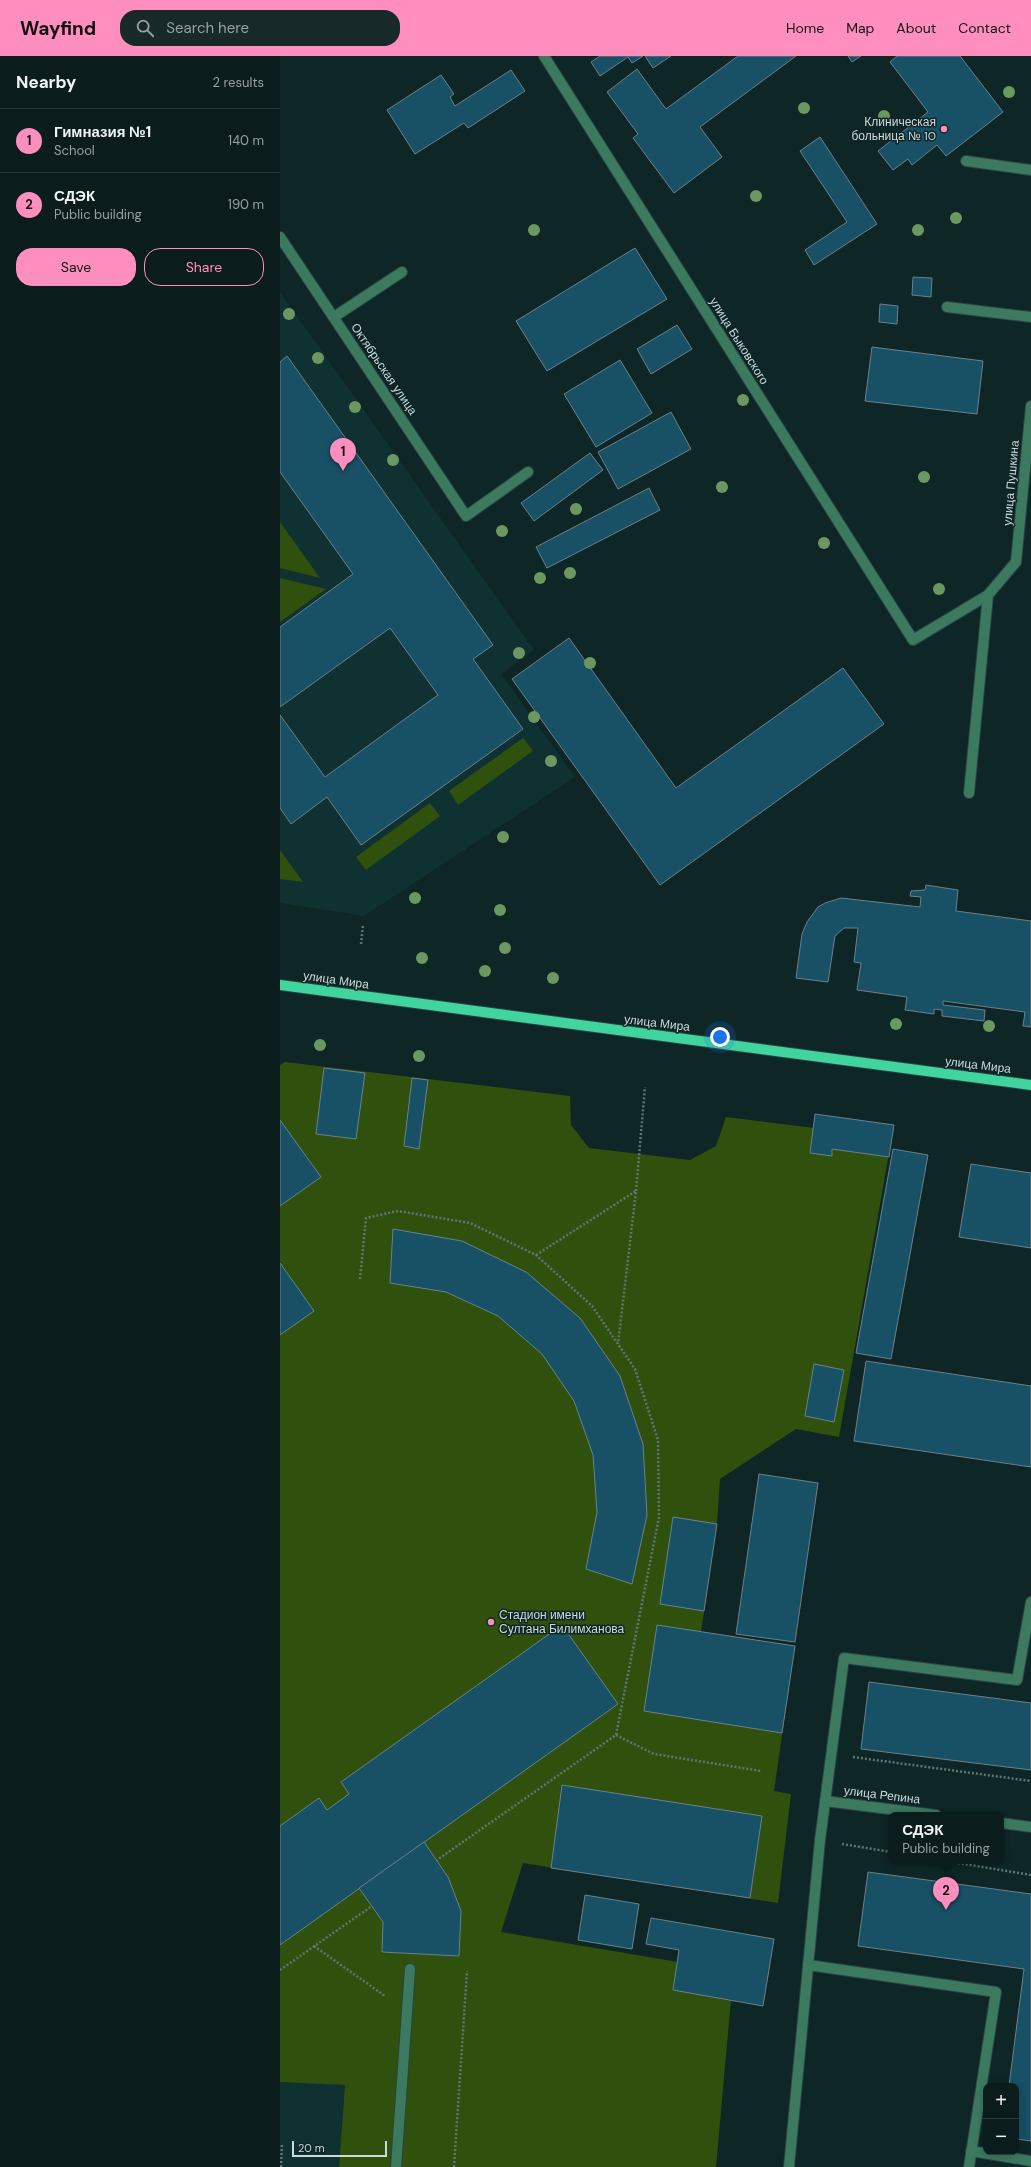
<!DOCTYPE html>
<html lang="en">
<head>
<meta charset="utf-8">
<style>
  :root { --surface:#0a1c1c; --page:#182929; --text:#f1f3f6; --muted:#99a1a3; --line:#2a3a3b; --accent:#fd8ebe }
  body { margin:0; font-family:"DM Sans",sans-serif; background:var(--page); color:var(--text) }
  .controls { position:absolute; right:12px; bottom:12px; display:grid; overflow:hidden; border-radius:8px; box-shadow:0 2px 10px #0003 }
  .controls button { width:36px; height:36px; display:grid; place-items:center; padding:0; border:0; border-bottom:1px solid var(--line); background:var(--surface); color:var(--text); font:20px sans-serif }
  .scale { position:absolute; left:12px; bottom:10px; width:95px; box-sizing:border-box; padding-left:4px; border:2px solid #ccdada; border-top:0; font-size:11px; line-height:14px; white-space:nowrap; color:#ccdada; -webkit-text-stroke:3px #0e2626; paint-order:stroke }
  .you { position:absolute; left:440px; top:981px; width:14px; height:14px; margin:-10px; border:3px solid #fff; border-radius:50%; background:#1a73e8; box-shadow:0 0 0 6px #1a73e833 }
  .badge { display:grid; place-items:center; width:26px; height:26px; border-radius:50%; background:var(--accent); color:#111; font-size:13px; font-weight:700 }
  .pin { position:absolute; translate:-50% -33px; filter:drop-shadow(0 1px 2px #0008) }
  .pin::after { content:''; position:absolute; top:21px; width:14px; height:12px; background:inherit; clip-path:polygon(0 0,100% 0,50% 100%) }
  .popup { position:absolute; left:608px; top:1756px; width:116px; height:52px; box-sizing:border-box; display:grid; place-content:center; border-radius:8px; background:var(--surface); filter:drop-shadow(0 1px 3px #0005); font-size:13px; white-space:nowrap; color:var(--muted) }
  .popup b { font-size:15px; color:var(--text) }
  .popup::after { content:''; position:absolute; left:50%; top:100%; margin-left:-8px; border:8px solid transparent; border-top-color:var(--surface) }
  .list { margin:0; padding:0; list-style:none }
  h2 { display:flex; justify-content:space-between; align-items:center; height:52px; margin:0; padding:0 16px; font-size:17px }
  h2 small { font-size:13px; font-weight:400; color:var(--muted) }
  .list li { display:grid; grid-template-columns:26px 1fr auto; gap:12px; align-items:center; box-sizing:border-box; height:64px; padding:0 16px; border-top:1px solid var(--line) }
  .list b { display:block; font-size:15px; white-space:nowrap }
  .list p { margin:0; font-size:13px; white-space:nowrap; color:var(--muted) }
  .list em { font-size:13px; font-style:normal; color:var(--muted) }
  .actions { display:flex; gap:8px; padding:12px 16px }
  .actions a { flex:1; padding:9px 0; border:1px solid var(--accent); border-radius:16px; text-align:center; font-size:14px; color:var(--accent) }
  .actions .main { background:var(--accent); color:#111 }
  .icon { flex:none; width:22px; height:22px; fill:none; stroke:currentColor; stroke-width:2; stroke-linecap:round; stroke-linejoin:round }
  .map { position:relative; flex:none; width:751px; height:2111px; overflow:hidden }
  header { display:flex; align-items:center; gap:24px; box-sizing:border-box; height:56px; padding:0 20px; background:var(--accent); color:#111 }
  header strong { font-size:19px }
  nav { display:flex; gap:22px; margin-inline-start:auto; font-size:14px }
  .search { width:280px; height:36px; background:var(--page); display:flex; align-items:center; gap:10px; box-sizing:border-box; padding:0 14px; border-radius:16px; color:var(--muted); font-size:15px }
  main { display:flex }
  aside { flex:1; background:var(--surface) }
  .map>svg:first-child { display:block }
  .built { fill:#0f3131 }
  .green { fill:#2f510d }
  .building { fill:#185065; stroke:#6b818b }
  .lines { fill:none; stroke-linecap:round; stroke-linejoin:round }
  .minor-casing { stroke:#2c4343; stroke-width:12 }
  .major-casing { stroke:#2c4343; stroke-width:12 }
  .path { stroke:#627575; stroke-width:2.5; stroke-dasharray:2 2; stroke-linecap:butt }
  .minor { stroke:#3c7a60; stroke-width:10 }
  .major { stroke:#40d49f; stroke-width:10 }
  .tree { fill:#6c9760 }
  .poi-dot { fill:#fd8ebe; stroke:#0e2626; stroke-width:1.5 }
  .labels { text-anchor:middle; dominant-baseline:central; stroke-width:3; stroke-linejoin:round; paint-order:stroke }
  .poi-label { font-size:12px; fill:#ccdada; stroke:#0e2626; text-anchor:end }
  .street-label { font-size:12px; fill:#ccdada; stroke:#0e2626 }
</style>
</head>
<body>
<header>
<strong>Wayfind</strong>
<div class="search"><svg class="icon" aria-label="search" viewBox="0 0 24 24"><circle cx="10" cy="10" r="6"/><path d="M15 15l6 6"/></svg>Search here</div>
<nav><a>Home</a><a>Map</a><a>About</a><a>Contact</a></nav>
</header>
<main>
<aside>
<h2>Nearby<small>2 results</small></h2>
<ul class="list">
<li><span class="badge">1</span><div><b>Гимназия №1</b><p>School</p></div><em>140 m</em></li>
<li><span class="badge">2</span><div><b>СДЭК</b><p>Public building</p></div><em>190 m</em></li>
</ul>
<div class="actions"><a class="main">Save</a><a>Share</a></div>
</aside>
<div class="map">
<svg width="751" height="2111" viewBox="0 0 751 2111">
  <rect width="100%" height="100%" fill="#0e2626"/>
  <g class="built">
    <polygon points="0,236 254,594 221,618 295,721 84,860 0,847"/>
    <polygon points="0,2025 65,2029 59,2111 0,2111"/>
  </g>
  <g class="green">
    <polygon points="0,466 40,522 0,512"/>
    <polygon points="0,522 46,533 0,566"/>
    <polygon points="243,682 253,695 178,749 169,735"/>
    <polygon points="150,747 160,760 86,814 76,801"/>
    <polygon points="0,794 23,826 0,823"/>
    <polygon points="5,1006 290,1040 291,1069 309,1092 410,1104 436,1090 446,1061 534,1072 614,1069 559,1381 516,1373 440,1423 437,1468 421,1576 515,1590 494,1735 511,1738 498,1847 243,1807 221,1876 398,1906 393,1934 451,1944 436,2111 59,2111 65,2029 0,2026 0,1009"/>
  </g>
  <g class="building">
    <polygon points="320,0 363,0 352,7 348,1 320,20 311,6"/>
    <polygon points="365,0 391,0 373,12"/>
    <polygon points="458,0 516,0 420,71 442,101 394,137 353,82 358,78 327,36 357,13 386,53"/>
    <polygon points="568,0 581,0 572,6"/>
    <polygon points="617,0 680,0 723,56 666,100 657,89 632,109 628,103 613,114 598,95 648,56 610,6"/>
    <polygon points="231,14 245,35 188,72 184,67 135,98 107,54 161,19 174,38 170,41 175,50"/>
    <polygon points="540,81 597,168 534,209 525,194 567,166 520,95"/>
    <polygon points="355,192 387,243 267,315 236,265"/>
    <polygon points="633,221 652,222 651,241 632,239"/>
    <polygon points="600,248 618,250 617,268 599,266"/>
    <polygon points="397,269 412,293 371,318 357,293"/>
    <polygon points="592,291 703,305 697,358 585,345"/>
    <polygon points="7,300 213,589 193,603 243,673 81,789 47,741 11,768 0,752 0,659 45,721 158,639 110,572 0,651 0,571 73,518 0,416 0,306"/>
    <polygon points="340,304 372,357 316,391 284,338"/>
    <polygon points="391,356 411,393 338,433 318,396"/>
    <polygon points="310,397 323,414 254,465 241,447"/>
    <polygon points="369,432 380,454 267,512 256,491"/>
    <polygon points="289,582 396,732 563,612 604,668 380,829 232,623"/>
    <polygon points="646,829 678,834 676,855 751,865 751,971 743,970 745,956 663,945 663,949 705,954 704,965 662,960 662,954 654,953 654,958 625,954 627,941 577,934 581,907 574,906 578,872 564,872 555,880 548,926 516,922 522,878 527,866 538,851 545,847 561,842 640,851 641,841 630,840 631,835 645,834"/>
    <polygon points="44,1012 85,1017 76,1083 36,1078"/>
    <polygon points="132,1022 148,1024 139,1093 124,1090"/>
    <polygon points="535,1058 614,1069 609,1101 552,1093 552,1100 530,1097"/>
    <polygon points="0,1064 41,1121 0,1150"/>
    <polygon points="613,1093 648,1099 611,1303 576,1297"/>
    <polygon points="691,1108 751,1117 751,1192 679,1181"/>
    <polygon points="113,1173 182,1185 246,1216 300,1262 340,1320 363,1388 367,1459 352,1528 306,1513 317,1456 313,1399 294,1345 262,1298 218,1260 166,1236 110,1227"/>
    <polygon points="0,1207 34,1255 0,1279"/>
    <polygon points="586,1305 751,1330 751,1411 574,1385"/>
    <polygon points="534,1308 564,1314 554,1366 525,1360"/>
    <polygon points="479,1418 538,1427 515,1586 456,1578"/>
    <polygon points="393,1461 437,1468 424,1555 380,1548"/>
    <polygon points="282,1569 338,1648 0,1889 0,1770 39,1742 47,1754 69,1738 61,1726"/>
    <polygon points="377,1569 515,1590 502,1677 364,1655"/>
    <polygon points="589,1626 751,1647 751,1714 581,1693"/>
    <polygon points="282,1729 482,1760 470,1842 271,1812"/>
    <polygon points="144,1786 168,1821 181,1855 179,1900 102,1896 103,1866 79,1832"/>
    <polygon points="588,1816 751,1838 751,2085 736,2083 736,2030 729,2030 744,1913 578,1890"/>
    <polygon points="305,1839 359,1848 352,1893 298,1884"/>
    <polygon points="371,1862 494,1883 483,1950 393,1934 399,1894 366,1888"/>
  </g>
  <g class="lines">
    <defs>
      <g id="minor">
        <polyline points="264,0 633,584 708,539 736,506 751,350"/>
        <polyline points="686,105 751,114"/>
        <polyline points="0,181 186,460 248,416"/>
        <polyline points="667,251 751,261"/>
        <polyline points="54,261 122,216"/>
        <polyline points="689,737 708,539"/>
        <polyline points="545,1745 656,1759"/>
        <polyline points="721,1767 751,1771"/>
        <polyline points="528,1909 716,1936 689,2111"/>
        <polyline points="691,2095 751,2105"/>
        <polyline points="116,2111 130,1913"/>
        <polyline points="509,2111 540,1784 564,1602 737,1624 751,1546"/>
      </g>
      <polyline id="major" points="0,929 751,1029"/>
    </defs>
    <use href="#minor" class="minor-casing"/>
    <use href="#major" class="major-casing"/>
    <g class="path">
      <polyline points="81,888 83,869"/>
      <polyline points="356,1135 365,1031"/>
      <polyline points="256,1199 356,1135 338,1288"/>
      <polyline points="80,1223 86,1162 118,1155 190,1167 256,1199 312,1250 355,1313 378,1384 379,1461 336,1679 157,1804"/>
      <polyline points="336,1679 374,1698 481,1715"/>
      <polyline points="573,1701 751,1725"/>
      <polyline points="562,1788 611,1796"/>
      <polyline points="666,1805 751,1819"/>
      <polyline points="34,1890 105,1940"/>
      <polyline points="0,1914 92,1850"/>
      <polyline points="1,2111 2,2087"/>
      <polyline points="174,2111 187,1915"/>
    </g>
    <use href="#minor" class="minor"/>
    <use href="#major" class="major"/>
  </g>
  <g class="tree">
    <circle cx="729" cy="36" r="6"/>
    <circle cx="524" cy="52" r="6"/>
    <circle cx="604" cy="60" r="6"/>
    <circle cx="476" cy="140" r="6"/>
    <circle cx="676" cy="162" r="6"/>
    <circle cx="254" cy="174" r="6"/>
    <circle cx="638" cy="174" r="6"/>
    <circle cx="9" cy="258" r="6"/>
    <circle cx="38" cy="302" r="6"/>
    <circle cx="463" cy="344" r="6"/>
    <circle cx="75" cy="351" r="6"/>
    <circle cx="113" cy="404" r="6"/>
    <circle cx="644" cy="421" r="6"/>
    <circle cx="442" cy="431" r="6"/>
    <circle cx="296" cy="453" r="6"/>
    <circle cx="222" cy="475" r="6"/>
    <circle cx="544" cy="487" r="6"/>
    <circle cx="290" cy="517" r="6"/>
    <circle cx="260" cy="522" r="6"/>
    <circle cx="659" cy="533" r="6"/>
    <circle cx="239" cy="597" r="6"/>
    <circle cx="310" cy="607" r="6"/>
    <circle cx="254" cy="661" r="6"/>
    <circle cx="271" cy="705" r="6"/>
    <circle cx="223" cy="781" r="6"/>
    <circle cx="135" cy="842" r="6"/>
    <circle cx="220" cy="854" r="6"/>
    <circle cx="225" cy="892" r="6"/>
    <circle cx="142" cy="902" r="6"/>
    <circle cx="205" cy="915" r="6"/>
    <circle cx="273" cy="922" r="6"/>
    <circle cx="616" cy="968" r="6"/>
    <circle cx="709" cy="970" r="6"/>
    <circle cx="40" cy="989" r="6"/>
    <circle cx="139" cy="1000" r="6"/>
  </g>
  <g class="poi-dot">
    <circle cx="664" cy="73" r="4"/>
    <circle cx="211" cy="1566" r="4"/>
  </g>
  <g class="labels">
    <g class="poi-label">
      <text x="656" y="66">Клиническая<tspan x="656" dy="14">больница № 10</tspan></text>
      <text x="219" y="1559" text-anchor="start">Стадион имени<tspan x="219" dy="14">Султана Билимханова</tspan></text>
    </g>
    <g class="street-label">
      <text transform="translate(459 285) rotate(58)">улица Быковского</text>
      <text transform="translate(104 313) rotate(56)">Октябрьская улица</text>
      <text transform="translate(731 427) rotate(-85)">улица Пушкина</text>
      <text transform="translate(56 924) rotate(8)">улица Мира</text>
      <text transform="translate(377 967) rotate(7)">улица Мира</text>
      <text transform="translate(698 1009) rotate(7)">улица Мира</text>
      <text transform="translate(602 1739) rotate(7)">улица Репина</text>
    </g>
  </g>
</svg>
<div class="controls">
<button>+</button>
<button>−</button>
</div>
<div class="scale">20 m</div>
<div class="you"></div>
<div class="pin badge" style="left:63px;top:415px">1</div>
<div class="pin badge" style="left:666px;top:1854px">2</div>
<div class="popup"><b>СДЭК</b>Public building</div>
</div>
</main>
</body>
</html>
